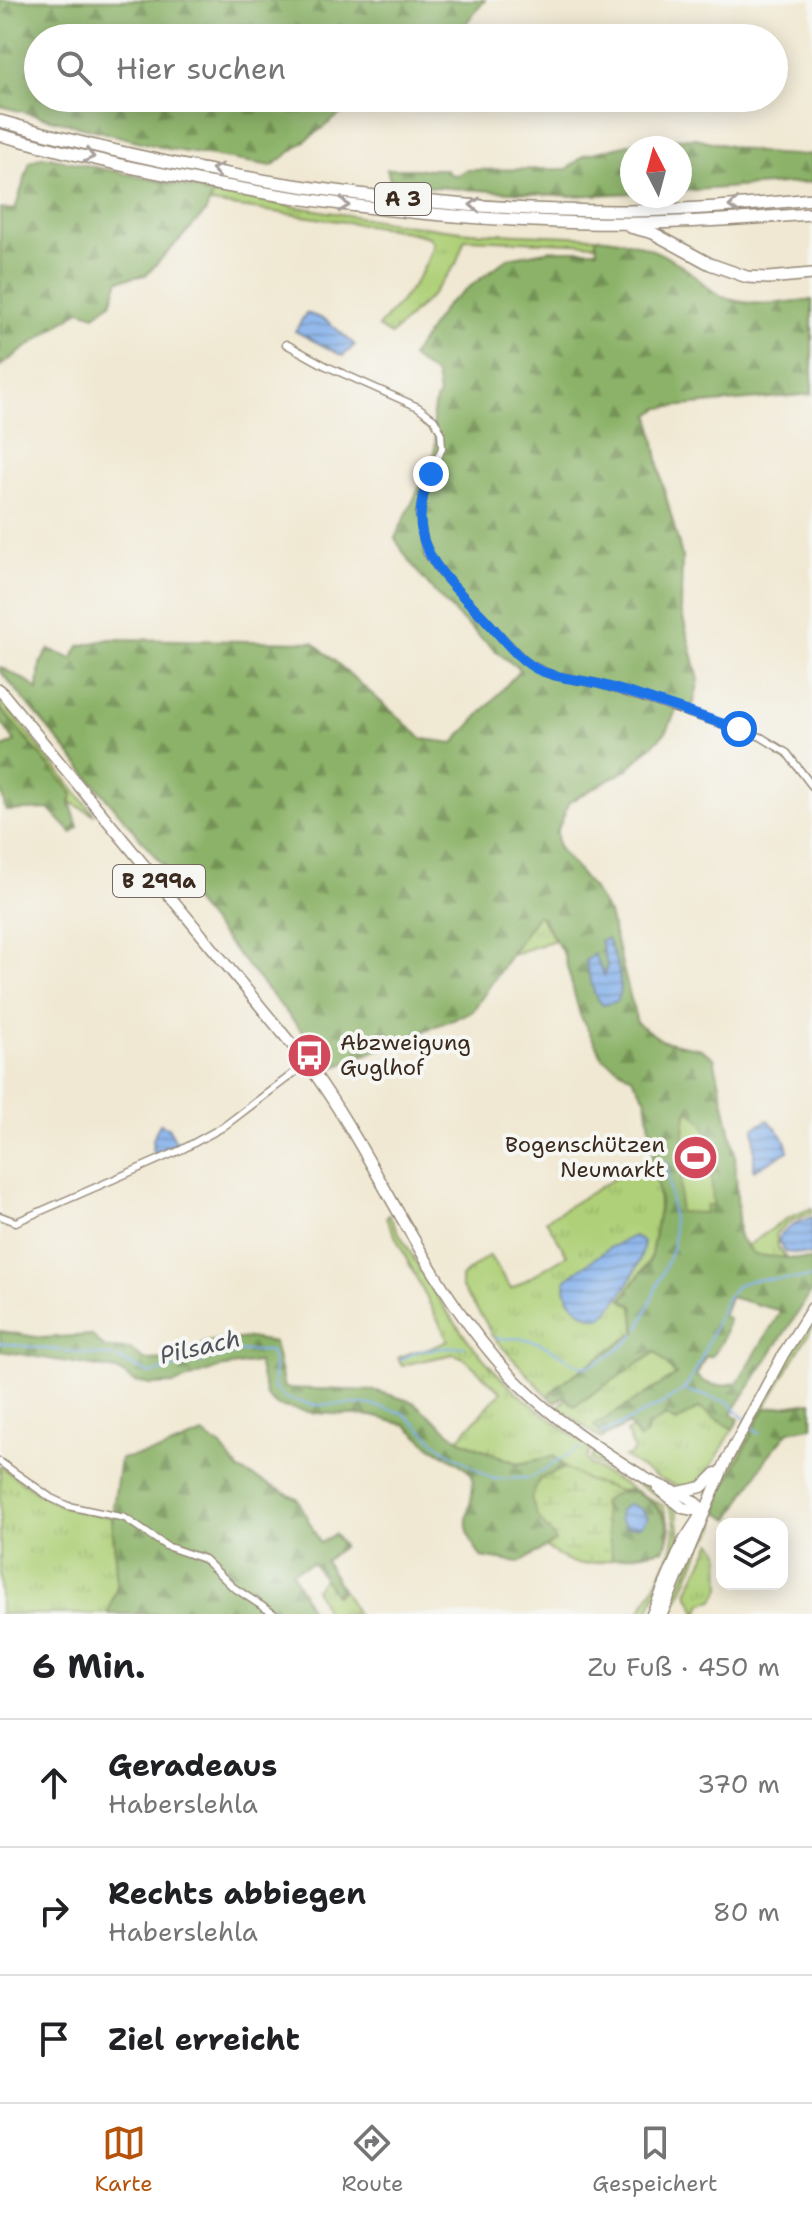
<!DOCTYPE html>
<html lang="de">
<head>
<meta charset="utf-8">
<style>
  :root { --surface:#fff; --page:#f2f2f2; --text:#202124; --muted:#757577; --line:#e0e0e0; --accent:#b45309 }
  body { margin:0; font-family:"Shantell Sans",sans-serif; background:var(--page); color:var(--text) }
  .controls { position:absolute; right:24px; bottom:24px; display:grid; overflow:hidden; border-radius:16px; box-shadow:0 4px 20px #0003 }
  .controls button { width:72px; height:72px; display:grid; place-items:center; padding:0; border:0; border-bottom:2px solid var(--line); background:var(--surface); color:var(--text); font:40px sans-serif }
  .compass { position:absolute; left:620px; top:136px; width:72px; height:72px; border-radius:50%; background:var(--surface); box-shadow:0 4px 20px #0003; rotate:354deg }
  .stop { position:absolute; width:24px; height:24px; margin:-18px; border:6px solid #1a73e8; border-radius:50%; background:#fff }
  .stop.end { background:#1a73e8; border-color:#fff; box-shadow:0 2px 8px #0008 }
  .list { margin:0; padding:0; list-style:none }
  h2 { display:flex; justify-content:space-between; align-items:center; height:104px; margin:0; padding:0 32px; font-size:34px }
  h2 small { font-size:26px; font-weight:400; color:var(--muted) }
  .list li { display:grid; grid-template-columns:52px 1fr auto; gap:24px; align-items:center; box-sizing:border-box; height:128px; padding:0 32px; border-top:2px solid var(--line) }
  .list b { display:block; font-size:30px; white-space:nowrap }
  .list p { margin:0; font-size:26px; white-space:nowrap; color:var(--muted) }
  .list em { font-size:26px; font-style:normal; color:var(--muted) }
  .icon { flex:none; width:44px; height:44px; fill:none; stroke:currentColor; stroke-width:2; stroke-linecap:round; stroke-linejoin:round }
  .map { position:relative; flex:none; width:812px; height:1614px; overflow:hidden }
  .search { position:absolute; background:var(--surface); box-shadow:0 4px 20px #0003; left:24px; right:24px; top:24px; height:88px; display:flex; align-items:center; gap:20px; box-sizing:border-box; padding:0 28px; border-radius:44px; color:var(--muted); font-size:30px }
  .sheet { height:488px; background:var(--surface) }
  nav { display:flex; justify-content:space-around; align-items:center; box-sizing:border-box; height:112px; border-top:2px solid var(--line); background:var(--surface); font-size:22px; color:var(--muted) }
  nav a { display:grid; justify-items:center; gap:4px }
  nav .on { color:var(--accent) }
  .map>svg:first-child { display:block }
  .grass { fill:url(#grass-tufts); stroke:#757d4b; stroke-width:2 }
  .forest { fill:url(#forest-firs); stroke:#636e43; stroke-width:2; fill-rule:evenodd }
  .wetland { fill:url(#wetland-marsh); stroke:#757d4b; stroke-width:2 }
  .pitch { fill:#afd078; stroke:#757d4b; stroke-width:2 }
  .water { fill:url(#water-rules); stroke:#5e6c84; stroke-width:2 }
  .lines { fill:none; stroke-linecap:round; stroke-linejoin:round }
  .stream { stroke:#81afeb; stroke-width:2 }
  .street-casing { stroke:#968978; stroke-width:9 }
  .primary-casing { stroke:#968978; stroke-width:13 }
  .highway-casing { stroke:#968978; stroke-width:14 }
  .street { stroke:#fff; stroke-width:6 }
  .primary { stroke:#fff; stroke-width:10 }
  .highway { stroke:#fff; stroke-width:11 }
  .oneway { stroke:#a79f9a }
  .route { stroke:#1a73e8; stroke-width:10 }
  .labels { text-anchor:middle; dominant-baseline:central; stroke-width:8; stroke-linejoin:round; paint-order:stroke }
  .shield { fill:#f6f6f2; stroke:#73675e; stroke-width:2 }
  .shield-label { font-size:20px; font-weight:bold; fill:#3b2a1e }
  .poi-label { font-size:22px; fill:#3b2a1e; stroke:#f6f6f2; text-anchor:start }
  .water-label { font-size:24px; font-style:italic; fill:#50525c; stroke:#f6f6f2 }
</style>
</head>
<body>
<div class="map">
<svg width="812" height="1614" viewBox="0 0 812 1614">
  <defs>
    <pattern id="grass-tufts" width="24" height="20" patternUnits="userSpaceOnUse" patternTransform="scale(2)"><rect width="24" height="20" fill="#afd078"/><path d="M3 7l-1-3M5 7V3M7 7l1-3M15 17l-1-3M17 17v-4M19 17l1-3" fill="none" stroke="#97b367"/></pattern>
    <pattern id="forest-firs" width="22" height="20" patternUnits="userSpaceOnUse" patternTransform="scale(2)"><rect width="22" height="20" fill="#8bb268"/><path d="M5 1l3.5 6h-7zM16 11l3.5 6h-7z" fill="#739155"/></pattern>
    <pattern id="wetland-marsh" width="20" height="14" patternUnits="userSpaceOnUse" patternTransform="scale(2)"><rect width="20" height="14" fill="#afd078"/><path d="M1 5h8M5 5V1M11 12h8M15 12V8" fill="none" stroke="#97b367"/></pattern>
    <pattern id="water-rules" width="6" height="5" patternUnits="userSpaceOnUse" patternTransform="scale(2)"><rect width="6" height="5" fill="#81afeb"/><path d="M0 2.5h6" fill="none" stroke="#6b8fbe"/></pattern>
  </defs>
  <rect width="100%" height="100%" fill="#f6f6f2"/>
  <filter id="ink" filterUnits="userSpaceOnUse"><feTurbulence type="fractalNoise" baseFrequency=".0125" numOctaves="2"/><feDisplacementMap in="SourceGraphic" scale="16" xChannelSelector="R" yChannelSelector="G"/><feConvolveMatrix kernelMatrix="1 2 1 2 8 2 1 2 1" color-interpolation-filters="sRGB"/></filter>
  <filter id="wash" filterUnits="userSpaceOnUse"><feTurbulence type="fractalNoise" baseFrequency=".006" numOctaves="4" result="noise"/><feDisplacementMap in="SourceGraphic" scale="32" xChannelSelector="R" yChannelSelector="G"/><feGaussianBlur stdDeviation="1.8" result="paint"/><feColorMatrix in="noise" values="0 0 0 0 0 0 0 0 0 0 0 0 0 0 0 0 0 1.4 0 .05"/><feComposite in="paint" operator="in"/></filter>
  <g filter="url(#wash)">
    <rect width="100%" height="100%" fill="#f0e8d2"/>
    <g class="grass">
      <path d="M214,193l180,30 76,9 126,5 1,7 -132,-5 -9,25 -26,33 -39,38 -13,-8c23,-26 47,-50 55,-84l-4,-6 -35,-8 -184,-26z"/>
      <polygon points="0,699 95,815 70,802 73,794 0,708"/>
      <polygon points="538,914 555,940 510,955"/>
      <path d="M653,1155c6,31 11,78 -5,107 -8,13 -18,25 -26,37l11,7 3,26 -77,53 -11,11 -56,-60 -7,-15 -24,-34v-10l28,-22 22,34 56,-34 -21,-35z"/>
      <polygon points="812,1208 812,1213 789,1222 776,1233 778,1248 787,1258 754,1255 747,1246 788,1218"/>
      <path d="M389,1215c34,61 69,122 120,170 26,24 55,44 83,64l-6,9 4,7 73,41 8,24 -4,14 2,-12 -3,-14 -11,-14 -24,-14 -11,1 -34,-11 -21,-12 -11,-12 -35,8 -61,-25 43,-47 -37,-34 -10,-4 -52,11 -4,-7c16,-9 40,-9 50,-18l-62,-122z"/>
      <path d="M812,1318v10l-48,81 -46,97v6l-4,-7c28,-65 61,-127 98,-187z"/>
      <polygon points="656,1351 676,1375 595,1426 604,1437 601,1439 558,1407 567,1398 575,1406"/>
      <path d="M699,1408l34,21c-39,70 -40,72 -109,28l7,-2 3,-6 -8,-17 6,-3 8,10 8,-12 18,-11 10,6z"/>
      <path d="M595,1452l64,42 18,17 3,28 -33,75h-8c16,-32 59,-89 20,-117 -20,-14 -44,-23 -66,-35l-2,-3z"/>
      <path d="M0,1466c43,31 57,44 112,51l5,69 -9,28h-108z"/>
      <polygon points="711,1519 716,1520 716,1528 702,1546 672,1614 666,1614"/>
      <polygon points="712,1542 720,1551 721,1588 714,1600 702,1603 698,1614 687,1592"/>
      <polygon points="324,1579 336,1596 342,1589 357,1614 327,1614 315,1589"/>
    </g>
    <g class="forest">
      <polygon points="0,0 485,0 454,38 38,38 38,98 362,98 272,166 169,149 0,106"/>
      <path d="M696,138c40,10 75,20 116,16v28l-132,9v-43h-48v45l-61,3 -180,-12 -4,-15h59l3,5 8,1 9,-5 101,-1 18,-14 60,-15z"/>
      <polygon points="44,156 214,193 205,213 146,275 119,280 111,303 95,315 80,310 0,366 0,208 15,210 30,162"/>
      <path d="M596,237c35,2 65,13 93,34 10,8 19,18 30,24 28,14 63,7 93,5v94l-152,14 -10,7 12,67 20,74 -1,54 18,70 -7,30 -14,-4 -11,25 -40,39 -58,32 -12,30 1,15 34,41 17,26 28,109 26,18 38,8 13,9 21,95 4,84 15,18 58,5v31l-80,122 7,6 -6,10 -34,-21 -23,14 -10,-6 -18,11 -1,7 -8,5 -10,-15 -25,13 -10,-11 82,-51 -20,-23 -82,54 -10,-10 -9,7 -7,-7 11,-11 77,-53 -3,-26 -11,-6 28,-40 10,-56 -14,-105 -14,-22 -29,-19 -23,-43 -16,-60 -22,-37 -5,-3 -64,96 -140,57 -333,-397v-4l27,14 11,9 2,-26 9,-15 23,10 7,-13 31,-7 203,3 110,97 31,4 66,-73c-44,-34 -99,-84 -125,-132 12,-27 28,-54 38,-82 9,-26 -9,-34 6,-61l-3,-19 -25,-19 36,-53 61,-46 43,-8h46zM689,1110l24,95h-8l-1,8 -25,-2 6,-90zM730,1297l51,14 -43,71c-15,5 -30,5 -42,-6l9,-19 7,-1 10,-14 7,-23 -6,-3z"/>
      <polygon points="0,708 73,794 70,802 78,827 72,833 49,809 6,811 0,786 0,748 15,742 0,720"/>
      <path d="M0,1331l42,7 49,-3 14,13 25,1 14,11 32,-1 31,-17 42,-4 25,4 10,46 93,3 36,11 45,37 39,17 22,8 35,-8 11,12 -25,11 16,62 -37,22 -38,-6c-29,-43 -4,-42 -9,-83l-15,-12 -26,-15 -25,-22 -34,-9 -58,-3 -36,-7 -12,-10 -8,-34 -40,6 -44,16 -23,1 -16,-3 -18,-12 -117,-19z"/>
      <polygon points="812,1402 812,1427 789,1431 768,1456 730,1519 718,1512 720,1497 764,1409"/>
      <polygon points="203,1434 221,1447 239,1470 297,1498 320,1543 334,1534 343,1546 325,1561 342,1589 336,1596 313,1563 292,1571 312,1614 108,1614 117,1586 112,1514 120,1459 160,1451"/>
      <path d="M631,1490c23,12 47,30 33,59l-52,10c-1,-20 -8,-37 -10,-57l18,-11z"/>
    </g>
    <path class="wetland" d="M565,1468l21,12 34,11 -18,11c2,20 9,37 10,57 -34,8 -37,8 -67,-12l11,-6 -18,-24 -7,-19 9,-19z"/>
    <polygon class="pitch" points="689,1110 703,1123 709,1136 713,1205 706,1205 705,1213 679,1212 685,1121"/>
    <g class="water">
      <polygon points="306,313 326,320 355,345 343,356 295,331"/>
      <path d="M607,939c9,21 18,40 10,62l-14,4 -8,-10 -10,-34 9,-7 10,21 3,-10 -7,-24z"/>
      <path d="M768,1120c9,9 18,17 20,31l-34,19v-42z"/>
      <path d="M160,1124l8,3 9,16 -24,11c-2,-10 1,-21 7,-30z"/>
      <polygon points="812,1217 812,1255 785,1252 779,1242 780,1234 792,1225"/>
      <path d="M634,1236l9,6c3,17 -28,68 -44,76 -18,-2 -38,-20 -33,-39l43,-31z"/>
      <polygon points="628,1504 640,1508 648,1517 641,1526 626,1527 620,1519 619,1511"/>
    </g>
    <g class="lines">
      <g class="stream">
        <polyline points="639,1329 672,1250 674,1233 667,1161"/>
        <path d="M495,1336l4,3c41,-5 51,12 83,28 19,-2 41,-20 54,-33"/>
        <polyline points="0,1343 114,1357 151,1374 243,1351 270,1351 274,1366 274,1388 284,1398 314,1405 366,1404 403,1413 443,1449 493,1479 530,1478 581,1447"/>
        <polyline points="400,1359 422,1350 465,1346"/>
        <polyline points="684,1390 728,1402 745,1419"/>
        <polyline points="749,1423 759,1434"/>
        <path d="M602,1434c16,-8 73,-35 82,-45 18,-19 38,-96 54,-104 20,-11 51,-3 74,-8"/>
      </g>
    </g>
  </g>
  <g filter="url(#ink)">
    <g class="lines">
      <defs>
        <g id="street">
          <polyline points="286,344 326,366 418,407 434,419 441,432 442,448 424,491 419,514 426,552 442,574 526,662 552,675 599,684 761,737 787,753 812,786"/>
          <polyline points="0,1216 16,1222 181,1150 223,1127 307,1063"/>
          <polyline points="0,1462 51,1498 68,1506 125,1518 166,1546 204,1559 233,1587 274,1614"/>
        </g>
        <g id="primary">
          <path d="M0,690l307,373c74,101 118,222 205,314 39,41 87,72 135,102 18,11 44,14 57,33"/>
          <polyline points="658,1488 683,1508 704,1512"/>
          <polyline points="679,1492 702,1487 716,1473"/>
          <polyline points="652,1614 683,1542 702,1513"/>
          <polyline points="662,1614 727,1459 784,1353 812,1308"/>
        </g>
        <g id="highway">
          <path d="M0,121c200,57 422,91 630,90 61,-1 121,-6 182,-12"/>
          <path d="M0,135c182,50 369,80 557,87 85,4 170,-2 255,-8"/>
          <polyline points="630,227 653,233 710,264 747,277 768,278 812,274"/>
        </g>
      </defs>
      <use href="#street" class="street-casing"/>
      <use href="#primary" class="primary-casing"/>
      <use href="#highway" class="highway-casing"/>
      <use href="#street" class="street"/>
      <use href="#primary" class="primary"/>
      <use href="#highway" class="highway"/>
    </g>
    <defs><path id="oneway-chevron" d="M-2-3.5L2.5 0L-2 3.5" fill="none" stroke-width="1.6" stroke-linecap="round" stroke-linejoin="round" transform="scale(2)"/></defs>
    <g class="oneway">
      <use href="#oneway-chevron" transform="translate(89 156) rotate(13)"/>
      <use href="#oneway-chevron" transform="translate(217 170) rotate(-169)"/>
      <use href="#oneway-chevron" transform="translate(344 205) rotate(7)"/>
      <use href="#oneway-chevron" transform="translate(475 205) rotate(-177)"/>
      <use href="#oneway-chevron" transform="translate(734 206) rotate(175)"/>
    </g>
  </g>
  <g class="lines" filter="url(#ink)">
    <path class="route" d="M431,474c-31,69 11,100 55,146 16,17 32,40 53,50 19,9 40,9 60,14 47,12 93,30 140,45"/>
  </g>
  <defs>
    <symbol id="bus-disc" viewBox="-11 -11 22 22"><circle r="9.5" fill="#d1495b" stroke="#f6f6f2"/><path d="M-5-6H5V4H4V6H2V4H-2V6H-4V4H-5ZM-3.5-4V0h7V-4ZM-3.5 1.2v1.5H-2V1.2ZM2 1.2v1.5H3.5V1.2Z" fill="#fff"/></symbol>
    <symbol id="stadium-disc" viewBox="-11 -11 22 22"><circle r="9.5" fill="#d1495b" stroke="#f6f6f2"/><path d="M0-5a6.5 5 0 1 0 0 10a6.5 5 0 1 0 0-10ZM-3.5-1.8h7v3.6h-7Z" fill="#fff"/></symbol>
  </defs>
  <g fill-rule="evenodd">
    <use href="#bus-disc" x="284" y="1030" width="51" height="51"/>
    <use href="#stadium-disc" x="670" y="1132" width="51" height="51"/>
  </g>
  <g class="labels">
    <g class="shield">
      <rect x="375" y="183" width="56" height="32" rx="6"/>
      <rect x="113" y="865" width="92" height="32" rx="6"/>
    </g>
    <g class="shield-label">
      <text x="403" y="199">A 3</text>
      <text x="159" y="881">B 299a</text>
    </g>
    <g class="poi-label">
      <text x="340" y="1042">Abzweigung<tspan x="340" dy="25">Guglhof</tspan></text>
      <text x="665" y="1144" text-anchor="end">Bogenschützen<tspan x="665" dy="25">Neumarkt</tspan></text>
    </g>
    <g class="water-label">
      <text transform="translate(200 1347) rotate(-13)">Pilsach</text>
    </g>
  </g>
</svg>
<div class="controls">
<button><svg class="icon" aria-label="layers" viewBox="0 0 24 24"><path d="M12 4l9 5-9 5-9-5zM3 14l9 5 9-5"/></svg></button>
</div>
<svg class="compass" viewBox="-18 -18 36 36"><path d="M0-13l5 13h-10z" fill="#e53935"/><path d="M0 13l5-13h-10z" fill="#757577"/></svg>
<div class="stop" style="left:739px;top:729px"></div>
<div class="stop end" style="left:431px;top:474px"></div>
<div class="search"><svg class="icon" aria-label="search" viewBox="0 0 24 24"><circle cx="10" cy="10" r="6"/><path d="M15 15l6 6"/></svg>Hier suchen</div>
</div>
<section class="sheet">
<h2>6 Min.<small>Zu Fuß · 450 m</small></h2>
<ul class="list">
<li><svg class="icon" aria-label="ahead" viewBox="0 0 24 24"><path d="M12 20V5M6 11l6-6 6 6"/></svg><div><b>Geradeaus</b><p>Haberslehla</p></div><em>370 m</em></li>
<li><svg class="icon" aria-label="right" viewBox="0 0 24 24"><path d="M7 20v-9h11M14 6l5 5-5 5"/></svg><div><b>Rechts abbiegen</b><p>Haberslehla</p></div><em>80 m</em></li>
<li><svg class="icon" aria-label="arrive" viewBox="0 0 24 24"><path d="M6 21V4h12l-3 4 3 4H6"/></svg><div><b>Ziel erreicht</b></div></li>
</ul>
</section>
<nav>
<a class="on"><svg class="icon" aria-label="map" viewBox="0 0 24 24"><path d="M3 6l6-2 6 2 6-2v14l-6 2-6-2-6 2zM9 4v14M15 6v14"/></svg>Karte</a>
<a><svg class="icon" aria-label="directions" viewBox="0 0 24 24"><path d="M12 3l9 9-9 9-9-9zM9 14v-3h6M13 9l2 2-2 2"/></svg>Route</a>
<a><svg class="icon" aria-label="saved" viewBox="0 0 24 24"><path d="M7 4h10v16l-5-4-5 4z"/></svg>Gespeichert</a>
</nav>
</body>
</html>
